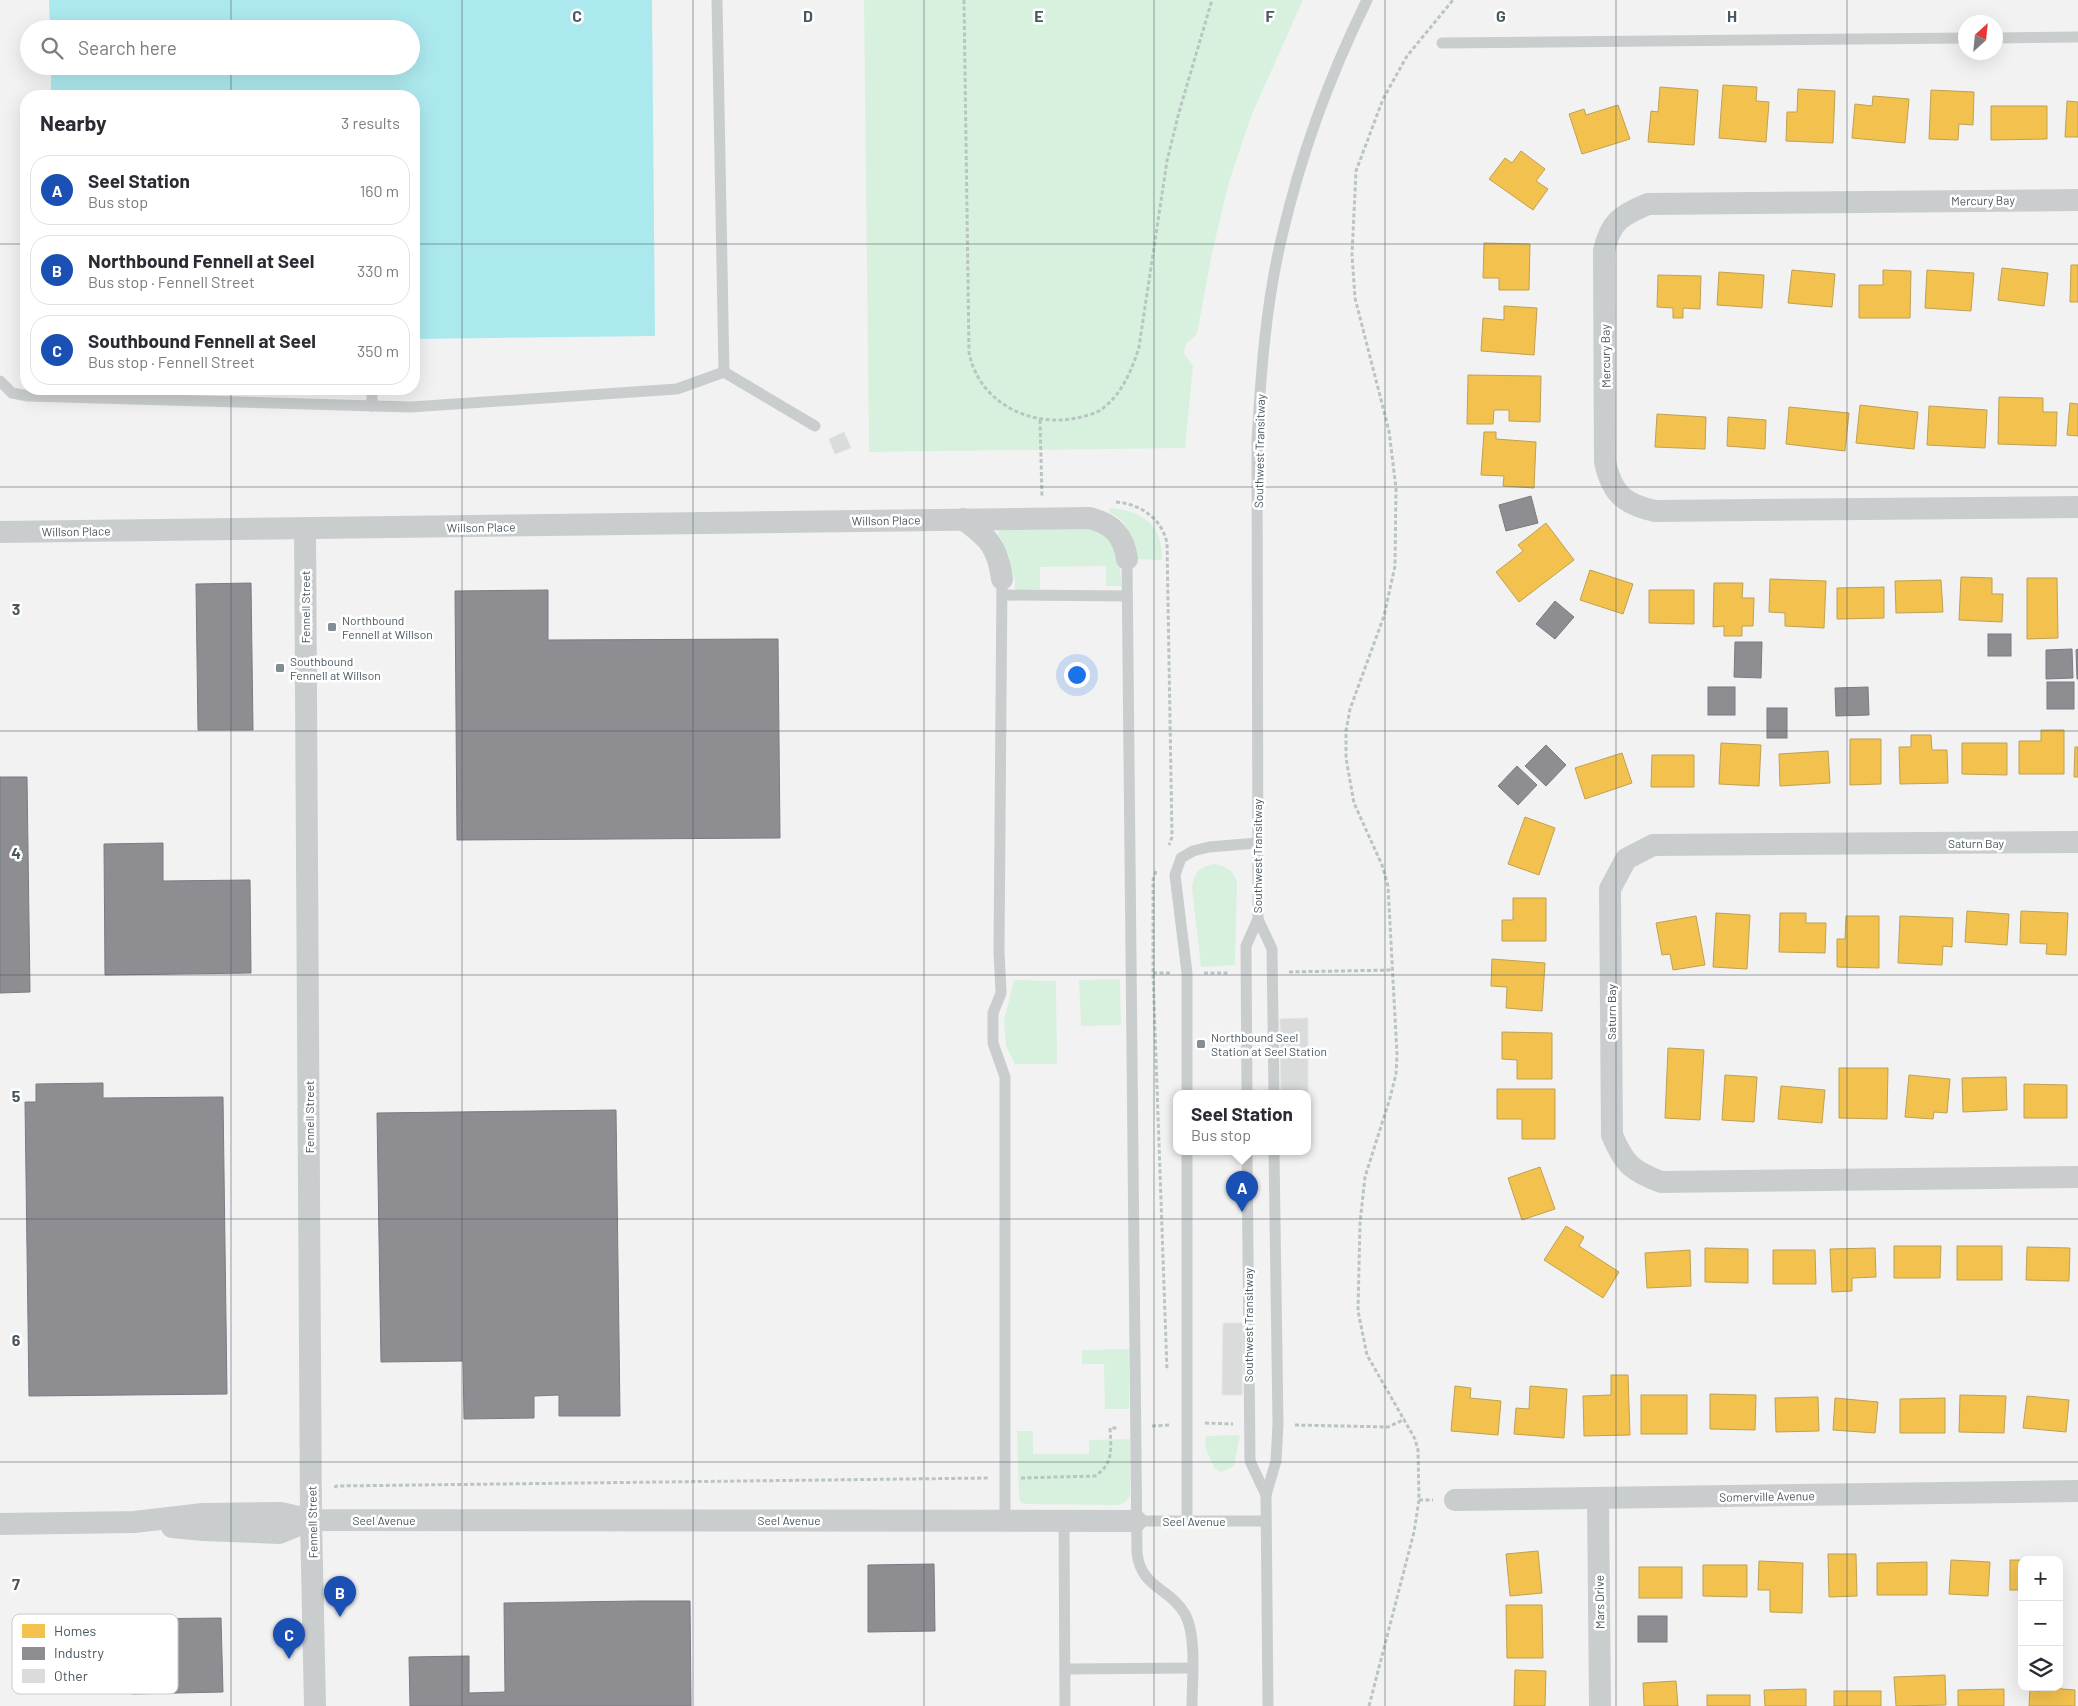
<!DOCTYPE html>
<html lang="en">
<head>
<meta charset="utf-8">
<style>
  :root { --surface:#fff; --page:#f2f2f3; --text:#2b2b33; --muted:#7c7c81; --line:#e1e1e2; --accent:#848d92 }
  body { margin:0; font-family:Barlow,sans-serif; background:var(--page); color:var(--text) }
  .controls { position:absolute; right:15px; bottom:15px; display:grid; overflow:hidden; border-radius:10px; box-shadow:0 5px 20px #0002 }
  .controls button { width:45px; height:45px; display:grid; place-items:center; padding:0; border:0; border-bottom:1px solid var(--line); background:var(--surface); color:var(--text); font:25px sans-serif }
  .compass { position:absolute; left:1958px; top:15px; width:45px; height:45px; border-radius:50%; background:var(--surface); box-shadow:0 5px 20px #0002; rotate:27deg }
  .you { position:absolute; left:1076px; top:674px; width:18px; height:18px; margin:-12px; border:4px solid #fff; border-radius:50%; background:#1a73e8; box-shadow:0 0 0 8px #1a73e833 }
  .badge { display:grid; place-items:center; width:32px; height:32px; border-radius:50%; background:var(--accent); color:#fff; font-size:16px; font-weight:700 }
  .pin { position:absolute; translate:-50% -41px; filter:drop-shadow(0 1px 2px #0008) }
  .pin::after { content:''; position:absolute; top:26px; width:18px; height:15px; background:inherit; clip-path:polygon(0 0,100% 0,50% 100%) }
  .popup { position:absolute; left:1173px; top:1090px; width:138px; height:65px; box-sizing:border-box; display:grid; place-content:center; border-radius:10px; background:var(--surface); filter:drop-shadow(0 1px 4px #0005); font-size:16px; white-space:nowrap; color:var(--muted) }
  .popup b { font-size:19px; color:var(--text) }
  .popup::after { content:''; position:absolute; left:50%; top:100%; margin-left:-10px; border:10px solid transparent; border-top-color:var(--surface) }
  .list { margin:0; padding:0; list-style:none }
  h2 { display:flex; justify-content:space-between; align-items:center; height:65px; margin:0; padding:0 20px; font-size:21px }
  h2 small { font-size:16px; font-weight:400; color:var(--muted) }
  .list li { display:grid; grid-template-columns:32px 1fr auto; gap:15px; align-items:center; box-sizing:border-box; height:70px; margin:0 10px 10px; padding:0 10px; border:1px solid var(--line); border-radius:20px }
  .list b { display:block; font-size:19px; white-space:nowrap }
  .list p { margin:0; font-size:16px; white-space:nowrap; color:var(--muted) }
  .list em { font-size:16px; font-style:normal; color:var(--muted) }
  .icon { flex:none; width:28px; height:28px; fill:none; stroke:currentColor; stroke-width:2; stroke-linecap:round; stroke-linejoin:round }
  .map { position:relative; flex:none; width:2078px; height:1706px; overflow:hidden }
  .search { position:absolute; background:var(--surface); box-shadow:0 5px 20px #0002; left:20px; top:20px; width:400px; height:55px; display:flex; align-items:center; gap:12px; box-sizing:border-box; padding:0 18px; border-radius:28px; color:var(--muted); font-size:19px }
  .panel { position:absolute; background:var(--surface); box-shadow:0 5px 20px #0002; left:20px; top:90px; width:400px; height:305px; border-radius:20px }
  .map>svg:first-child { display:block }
  .green { fill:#d8f1de }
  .water { fill:#ace9ee }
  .homes { fill:#f2c14e; stroke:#bfa153 }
  .industry { fill:#8d8d92; stroke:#797d83 }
  .building { fill:#dadbdb; stroke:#e4e4e5 }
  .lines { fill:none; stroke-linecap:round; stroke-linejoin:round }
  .path { stroke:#b9c5c0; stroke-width:3; stroke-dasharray:4 2.5; stroke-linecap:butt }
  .lane { stroke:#cacdce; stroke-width:11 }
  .street { stroke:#cacdce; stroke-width:22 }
  .grid { fill:none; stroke:#49575f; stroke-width:1; stroke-opacity:0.55 }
  .poi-dot { fill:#848d92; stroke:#fff; stroke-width:2 }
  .labels { text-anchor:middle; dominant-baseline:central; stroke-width:5; stroke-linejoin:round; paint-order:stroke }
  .street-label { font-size:12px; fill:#49575f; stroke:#fff }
  .poi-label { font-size:12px; fill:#49575f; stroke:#fff; text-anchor:start }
  .key { fill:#fff; stroke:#c8cdcf; stroke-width:1 }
  .key-label { font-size:14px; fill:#49575f }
  .grid-label { font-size:16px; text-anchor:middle; font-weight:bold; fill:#49575f; stroke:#fff; stroke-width:5; stroke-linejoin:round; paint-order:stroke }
</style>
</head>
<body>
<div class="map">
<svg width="2078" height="1706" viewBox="0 0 2078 1706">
  <rect width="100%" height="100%" fill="#f3f2f2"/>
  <g class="green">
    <polygon points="864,0 1303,0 1252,114 1229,182 1212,253 1197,334 1186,344 1184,353 1193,366 1185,448 869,452"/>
    <path d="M1110,508c33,3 53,17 52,52l-28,-1c-2,-21 -4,-37 -25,-47z"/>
    <polygon points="1003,526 1087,526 1104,535 1118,552 1122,586 1106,586 1106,566 1040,567 1040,589 1015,590 1015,578 1010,571 1009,556 998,533"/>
    <path d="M1215,864c13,3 18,6 22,19l-2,82 -34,2 -9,-79c2,-16 7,-21 23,-24z"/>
    <polygon points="1120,979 1121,1025 1081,1026 1079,980"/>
    <polygon points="1014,980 1056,981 1057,1064 1015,1064 1006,1046 1004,1021"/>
    <polygon points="1129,1349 1129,1409 1105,1409 1104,1364 1082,1364 1082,1350"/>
    <polygon points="1017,1431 1033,1431 1033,1454 1089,1454 1089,1440 1130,1439 1130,1496 1125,1502 1118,1505 1024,1504 1020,1501 1019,1494"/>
    <polygon points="1240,1435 1234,1466 1221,1472 1214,1468 1205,1446 1206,1436"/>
  </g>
  <polygon class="water" points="49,0 652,0 655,336 414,339 414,96 51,96 51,66 411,66 411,29 50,29"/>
  <g class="homes">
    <polygon points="1723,85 1757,87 1756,101 1769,102 1766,142 1719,138"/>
    <polygon points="1660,87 1698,90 1694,145 1648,142 1651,111 1658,112"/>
    <polygon points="1798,89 1835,91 1833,143 1786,141 1787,112 1797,112"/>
    <polygon points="1931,90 1974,92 1973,125 1959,124 1958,140 1929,139"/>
    <polygon points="1873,96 1909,99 1905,143 1852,138 1855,104 1872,106"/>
    <polygon points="2067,101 2078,102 2078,137 2065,137"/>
    <polygon points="1618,105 1630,139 1582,154 1569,114 1584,109 1586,115"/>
    <polygon points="1991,106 2047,106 2047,139 1991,140"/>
    <polygon points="1521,151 1545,169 1536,181 1548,189 1533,210 1489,179 1505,158 1512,163"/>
    <polygon points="1484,243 1530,244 1529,290 1499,290 1499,278 1483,278"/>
    <polygon points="2071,265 2078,265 2078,302 2070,302"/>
    <polygon points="2002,268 2048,273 2044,306 1998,300"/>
    <polygon points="1792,270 1835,274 1832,307 1788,303"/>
    <polygon points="1883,270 1911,271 1910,318 1859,318 1859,285 1883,285"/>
    <polygon points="1927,270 1974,273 1971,311 1925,308"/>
    <polygon points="1719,272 1764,275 1762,308 1717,305"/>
    <polygon points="1658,275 1701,276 1700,309 1683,308 1683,318 1673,318 1673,308 1657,307"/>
    <polygon points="1504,306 1537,308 1534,355 1481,351 1483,318 1504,320"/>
    <polygon points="1468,375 1541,376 1540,422 1509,421 1509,410 1494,410 1493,424 1467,424"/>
    <polygon points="1999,397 2043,398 2043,412 2057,412 2056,446 1998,444"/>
    <polygon points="2070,403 2078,404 2078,436 2067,435"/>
    <polygon points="1860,405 1918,412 1914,449 1856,443"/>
    <polygon points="1929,406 1987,410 1985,448 1927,445"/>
    <polygon points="1789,407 1849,413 1845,451 1786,444"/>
    <polygon points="1657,414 1706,417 1705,449 1655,447"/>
    <polygon points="1728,417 1766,420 1765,449 1727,446"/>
    <polygon points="1484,432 1496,432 1496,439 1536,442 1534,488 1503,486 1504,476 1481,475"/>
    <polygon points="1546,523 1574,560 1519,602 1496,572 1523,551 1518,545"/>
    <polygon points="1590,570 1633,584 1623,614 1580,600"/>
    <polygon points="1961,577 1992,578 1992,594 2003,594 2002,622 1959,620"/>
    <polygon points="2027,578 2057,578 2058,638 2027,639"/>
    <polygon points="1770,579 1826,581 1824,628 1785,626 1785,613 1769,612"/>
    <polygon points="1941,580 1943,612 1896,613 1895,581"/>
    <polygon points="1714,583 1743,583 1742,598 1754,598 1753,626 1742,626 1742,636 1724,636 1724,626 1713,627"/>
    <polygon points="1884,587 1884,618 1837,619 1837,588"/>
    <polygon points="1649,590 1694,590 1694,624 1649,623"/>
    <polygon points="2041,730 2064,730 2064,774 2019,774 2019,741 2041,741"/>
    <polygon points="1911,735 1931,735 1932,750 1947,750 1948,783 1900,784 1899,747 1911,747"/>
    <polygon points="1850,739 1881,739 1881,784 1850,785"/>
    <polygon points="1721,743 1761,745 1759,786 1719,784"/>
    <polygon points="1962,743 2007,743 2007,775 1962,774"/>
    <polygon points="2075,747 2078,747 2078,777 2074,777"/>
    <polygon points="1828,751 1830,783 1780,786 1779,754"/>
    <polygon points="1622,753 1632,783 1585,799 1575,768"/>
    <polygon points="1652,755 1694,755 1694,787 1651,787"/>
    <polygon points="1525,817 1555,828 1539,875 1508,864"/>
    <polygon points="1513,898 1546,898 1546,941 1502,941 1502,920 1513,920"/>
    <polygon points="1967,911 2009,914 2007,945 1965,942"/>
    <polygon points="2021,911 2068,913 2066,955 2046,954 2047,944 2020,943"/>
    <polygon points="1716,913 1750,915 1747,969 1713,967"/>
    <polygon points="1780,913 1806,913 1806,923 1826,923 1825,953 1779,952"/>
    <polygon points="1696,916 1705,965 1673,970 1670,954 1662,955 1656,923"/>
    <polygon points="1846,916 1879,916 1879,968 1837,967 1837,939 1845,939"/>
    <polygon points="1900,916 1953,918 1952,947 1943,946 1942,965 1898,963"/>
    <polygon points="1492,959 1545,963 1542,1011 1506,1008 1507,987 1491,986"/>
    <polygon points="1502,1032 1552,1033 1552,1079 1517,1079 1517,1060 1502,1059"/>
    <polygon points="1668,1048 1704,1050 1700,1120 1665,1118"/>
    <polygon points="1839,1068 1888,1068 1887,1119 1839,1118"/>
    <polygon points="1725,1075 1757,1077 1754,1122 1722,1120"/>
    <polygon points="1909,1075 1950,1079 1947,1113 1934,1112 1933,1119 1905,1117"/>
    <polygon points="2006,1077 2007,1110 1963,1112 1962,1078"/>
    <polygon points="2024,1084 2067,1085 2067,1118 2024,1118"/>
    <polygon points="1781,1086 1825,1090 1822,1123 1778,1119"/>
    <polygon points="1497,1089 1555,1089 1555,1139 1522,1139 1522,1119 1497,1119"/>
    <polygon points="1540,1167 1555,1209 1522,1220 1508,1178"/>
    <polygon points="1566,1226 1584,1237 1579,1246 1619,1272 1603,1298 1544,1260"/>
    <polygon points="1894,1246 1941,1246 1940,1278 1894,1278"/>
    <rect x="1957" y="1246" width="45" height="34"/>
    <polygon points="2027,1247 2070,1248 2069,1281 2026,1280"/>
    <polygon points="1705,1248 1748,1249 1748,1283 1705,1282"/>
    <polygon points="1875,1248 1876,1277 1852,1278 1852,1291 1832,1292 1830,1249"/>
    <polygon points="1690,1250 1691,1286 1647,1288 1645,1253"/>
    <polygon points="1773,1250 1815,1250 1816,1284 1773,1284"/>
    <polygon points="1611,1375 1628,1375 1630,1435 1584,1436 1583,1396 1611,1395"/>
    <polygon points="1455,1386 1471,1388 1470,1398 1501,1401 1498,1435 1451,1431"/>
    <polygon points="1530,1386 1567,1389 1564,1438 1514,1434 1516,1408 1529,1409"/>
    <polygon points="1710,1394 1756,1395 1755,1430 1710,1429"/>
    <rect x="1641" y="1395" width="46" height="39"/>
    <polygon points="1960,1395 2006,1396 2004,1433 1959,1432"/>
    <polygon points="2027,1396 2069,1400 2066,1432 2023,1428"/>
    <polygon points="1818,1397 1819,1431 1776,1432 1775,1398"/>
    <polygon points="1835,1398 1878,1402 1875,1433 1833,1430"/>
    <polygon points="1945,1398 1945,1433 1900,1433 1900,1399"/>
    <polygon points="1538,1551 1542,1593 1510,1596 1506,1554"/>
    <polygon points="1828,1554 1856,1554 1857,1596 1829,1597"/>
    <polygon points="1951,1560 1990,1562 1988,1596 1949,1594"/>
    <rect x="2010" y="1560" width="12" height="30"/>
    <polygon points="1759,1561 1803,1563 1802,1613 1770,1612 1770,1590 1758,1590"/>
    <polygon points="1927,1562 1927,1595 1877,1595 1877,1563"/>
    <polygon points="1703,1565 1747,1565 1747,1597 1703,1596"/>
    <rect x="1639" y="1567" width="43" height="31"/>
    <polygon points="1506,1605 1542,1605 1543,1658 1507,1658"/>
    <polygon points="1515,1670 1546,1671 1545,1706 1514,1706"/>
    <polygon points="1945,1675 1946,1705 1896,1706 1894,1677"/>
    <polygon points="1676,1681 1678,1706 1644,1706 1643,1683"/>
    <polygon points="2039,1687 2075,1690 2075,1706 2029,1706 2030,1690 2039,1691"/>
    <polygon points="1806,1689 1806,1706 1765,1706 1764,1690"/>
    <polygon points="2004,1689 2004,1706 1958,1706 1958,1690"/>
    <rect x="1834" y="1691" width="47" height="15"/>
    <rect x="1707" y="1695" width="43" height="11"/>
  </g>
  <g class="industry">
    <polygon points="1531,496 1538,523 1506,531 1499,505"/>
    <polygon points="251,583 253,730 198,730 196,584"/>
    <polygon points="548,590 548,640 778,639 780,838 457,840 455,591"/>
    <polygon points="1555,601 1574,617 1555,639 1536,624"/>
    <rect x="1988" y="634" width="23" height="22"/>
    <polygon points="1735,642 1762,642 1761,678 1734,677"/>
    <polygon points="2072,649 2073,678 2046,679 2046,650"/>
    <polygon points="2078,649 2078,679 2077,679 2076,650"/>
    <rect x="2047" y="682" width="27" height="27"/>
    <rect x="1708" y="687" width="27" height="28"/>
    <polygon points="1868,687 1869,715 1836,716 1835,688"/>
    <rect x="1767" y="708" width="20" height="30"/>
    <polygon points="1546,745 1566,765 1546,786 1525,766"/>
    <polygon points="1517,766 1537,785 1518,805 1498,786"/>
    <polygon points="0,777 27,777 30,992 0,993"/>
    <polygon points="163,843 163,881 250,880 251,973 105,975 104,844"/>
    <polygon points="103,1083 103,1098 223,1097 227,1394 29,1396 25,1102 36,1102 36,1084"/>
    <polygon points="616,1110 620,1416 559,1416 559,1395 534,1396 534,1418 464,1419 463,1361 381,1362 377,1113"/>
    <polygon points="934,1564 935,1631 868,1632 868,1565"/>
    <polygon points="638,1601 690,1601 691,1706 410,1706 409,1657 469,1656 469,1693 505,1692 504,1603"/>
    <rect x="1638" y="1616" width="29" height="26"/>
    <polygon points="221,1618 223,1692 132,1694 131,1619"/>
  </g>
  <g class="building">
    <polygon points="844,432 851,448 835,454 829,439"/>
    <polygon points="1308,1018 1308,1093 1281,1093 1280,1019"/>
    <polygon points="1223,1323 1243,1323 1242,1395 1222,1395"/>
  </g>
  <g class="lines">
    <g class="path">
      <path d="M964,0l5,352c9,50 61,76 108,66 8,-2 18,-4 25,-9 20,-15 30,-39 37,-62l28,-186 12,-49 33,-112"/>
      <polyline points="1040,420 1042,497"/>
      <path d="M1116,502c25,2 46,17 51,41l5,294 -3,8"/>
      <polyline points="1156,871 1153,880 1153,973 1167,1371"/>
      <polyline points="1289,972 1391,970"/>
      <polyline points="1153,973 1170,973"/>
      <polyline points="1204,973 1230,973"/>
      <polyline points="1205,1423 1233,1424"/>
      <polyline points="1295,1425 1388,1427 1405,1419"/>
      <polyline points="1152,1426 1171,1425"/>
      <path d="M1021,1478l74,-2c19,-12 16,-28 15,-48h8"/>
      <polyline points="335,1488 336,1486 988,1478"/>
      <polyline points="1419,1500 1433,1500"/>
      <polyline points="1369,1706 1414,1532 1419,1500 1418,1450 1415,1439 1367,1355 1358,1311 1360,1223 1365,1177 1390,1098 1396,1074 1397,1055 1388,886 1382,865 1354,803 1346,758 1346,731 1350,709 1384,616 1395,566 1396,488 1389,431 1355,298 1352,254 1356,171 1383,99 1407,56 1453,0"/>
    </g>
    <g class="lane">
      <polyline points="717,0 724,372"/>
      <polyline points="1996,38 2078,37"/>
      <polyline points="1442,43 1966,38"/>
      <polyline points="0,381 12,393 28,396 411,407 677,389 724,372 815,426"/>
      <polyline points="372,389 372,406"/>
      <path d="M1127,559l10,994c4,35 33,35 48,61 12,22 7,67 7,92"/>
      <polyline points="1002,579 999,951 1001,993 993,1013 993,1043 1005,1077 1005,1520"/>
      <polyline points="1002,595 1127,596"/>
      <polyline points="1258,919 1272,949 1274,1093"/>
      <polyline points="1187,1093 1187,973 1175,875 1181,858 1193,851 1209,847 1257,843"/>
      <path d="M1247,1093l-1,-147 12,-27 -1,-479c4,-68 9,-138 25,-204 19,-82 48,-161 85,-236"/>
      <polyline points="1247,1151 1250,1461 1266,1495"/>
      <polyline points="1064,1520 1065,1706"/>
      <polyline points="1136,1521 1266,1521"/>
      <polyline points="1187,1521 1187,1151"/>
      <polyline points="1065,1669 1192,1668"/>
      <polyline points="1268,1706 1266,1495 1276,1461 1278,1424 1274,1151"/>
    </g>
    <g class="street">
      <path d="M2078,200l-430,4c-27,11 -38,18 -44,47l1,211c7,32 19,42 50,49l423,-4"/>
      <path d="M963,519c25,18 35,28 39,60"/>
      <polyline points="305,528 311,1520 315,1706"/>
      <path d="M0,532l1089,-14c23,5 35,18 38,41"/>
      <path d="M2078,842l-425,3 -27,14 -16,30 2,246c12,29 20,36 49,47l417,-5"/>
      <polyline points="1598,1498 1600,1706"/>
      <polyline points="1455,1500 2078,1491"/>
      <polyline points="0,1524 134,1522 203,1514 281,1513 311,1520 1136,1521"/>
      <polyline points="172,1527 203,1530 279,1533 311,1520"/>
    </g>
  </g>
  <path class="grid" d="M231,0v29M462,0v1706M693,0v1706M924,0v1706M1154,0v1706M1385,0v1706M1616,0v1706M1847,0v1706M231,66v30M0,244h26M414,244h1664M231,389v1317M0,487h2078M0,731h2078M0,975h2078M0,1219h2078M0,1462h2078"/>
  <g class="poi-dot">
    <rect x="327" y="622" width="10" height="10" rx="2.5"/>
    <rect x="275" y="663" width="10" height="10" rx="2.5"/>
    <rect x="1196" y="1039" width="10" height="10" rx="2.5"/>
  </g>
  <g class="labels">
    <g class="street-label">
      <text transform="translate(1983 200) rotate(-1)">Mercury Bay</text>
      <text transform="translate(1605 356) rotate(-91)">Mercury Bay</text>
      <text transform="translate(1259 451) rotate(-89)">Southwest Transitway</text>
      <text transform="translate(886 520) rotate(-1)">Willson Place</text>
      <text transform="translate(481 527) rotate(-1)">Willson Place</text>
      <text transform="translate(76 531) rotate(-1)">Willson Place</text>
      <text transform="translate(305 607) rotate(-90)">Fennell Street</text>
      <text x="1976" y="843">Saturn Bay</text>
      <text transform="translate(1257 856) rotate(-90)">Southwest Transitway</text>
      <text transform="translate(1611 1012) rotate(-90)">Saturn Bay</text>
      <text transform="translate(309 1117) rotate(-90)">Fennell Street</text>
      <text transform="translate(1248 1325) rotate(-90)">Southwest Transitway</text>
      <text transform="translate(1767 1496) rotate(-1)">Somerville Avenue</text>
      <text x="384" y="1520">Seel Avenue</text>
      <text x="789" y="1520">Seel Avenue</text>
      <text x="1194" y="1521">Seel Avenue</text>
      <text transform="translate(312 1522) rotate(-91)">Fennell Street</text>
      <text transform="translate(1599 1602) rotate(-91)">Mars Drive</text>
    </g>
    <g class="poi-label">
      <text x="342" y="620">Northbound<tspan x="342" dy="14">Fennell at Willson</tspan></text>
      <text x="290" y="661">Southbound<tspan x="290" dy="14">Fennell at Willson</tspan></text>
      <text x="1211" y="1037">Northbound Seel<tspan x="1211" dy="14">Station at Seel Station</tspan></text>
    </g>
  </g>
  <rect x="12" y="1614" width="166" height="80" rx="8" class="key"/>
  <rect x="22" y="1624" width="23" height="14" fill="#f2c14e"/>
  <rect x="22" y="1647" width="23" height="13" fill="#8d8d92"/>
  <rect x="22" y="1669" width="23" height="14" fill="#dadbdb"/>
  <g class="key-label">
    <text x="54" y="1636">Homes</text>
    <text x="54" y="1658">Industry</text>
    <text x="54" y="1681">Other</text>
  </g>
  <g class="grid-label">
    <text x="577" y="22">C</text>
    <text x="808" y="22">D</text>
    <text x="1039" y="22">E</text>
    <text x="1270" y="22">F</text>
    <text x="1501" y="22">G</text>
    <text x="1732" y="22">H</text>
    <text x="16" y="615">3</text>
    <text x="16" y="859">4</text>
    <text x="16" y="1102">5</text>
    <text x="16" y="1346">6</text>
    <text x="16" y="1590">7</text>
  </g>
</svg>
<div class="controls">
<button>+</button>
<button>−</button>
<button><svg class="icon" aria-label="layers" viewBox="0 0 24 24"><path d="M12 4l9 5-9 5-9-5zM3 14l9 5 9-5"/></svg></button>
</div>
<svg class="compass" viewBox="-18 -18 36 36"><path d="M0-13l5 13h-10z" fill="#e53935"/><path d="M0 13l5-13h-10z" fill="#7c7c81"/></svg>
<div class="you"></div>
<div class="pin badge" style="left:1242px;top:1212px;background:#1a4fb4">A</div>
<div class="popup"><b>Seel Station</b>Bus stop</div>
<div class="pin badge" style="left:340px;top:1617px;background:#1a4fb4">B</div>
<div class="pin badge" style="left:289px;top:1659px;background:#1a4fb4">C</div>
<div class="search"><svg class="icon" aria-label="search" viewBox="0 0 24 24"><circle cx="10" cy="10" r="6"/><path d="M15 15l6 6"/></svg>Search here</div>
<section class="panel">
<h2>Nearby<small>3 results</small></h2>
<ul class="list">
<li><span class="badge" style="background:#1a4fb4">A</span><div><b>Seel Station</b><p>Bus stop</p></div><em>160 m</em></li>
<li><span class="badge" style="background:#1a4fb4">B</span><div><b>Northbound Fennell at Seel</b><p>Bus stop · Fennell Street</p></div><em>330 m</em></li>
<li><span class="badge" style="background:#1a4fb4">C</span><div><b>Southbound Fennell at Seel</b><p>Bus stop · Fennell Street</p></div><em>350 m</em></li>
</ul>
</section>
</div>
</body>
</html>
